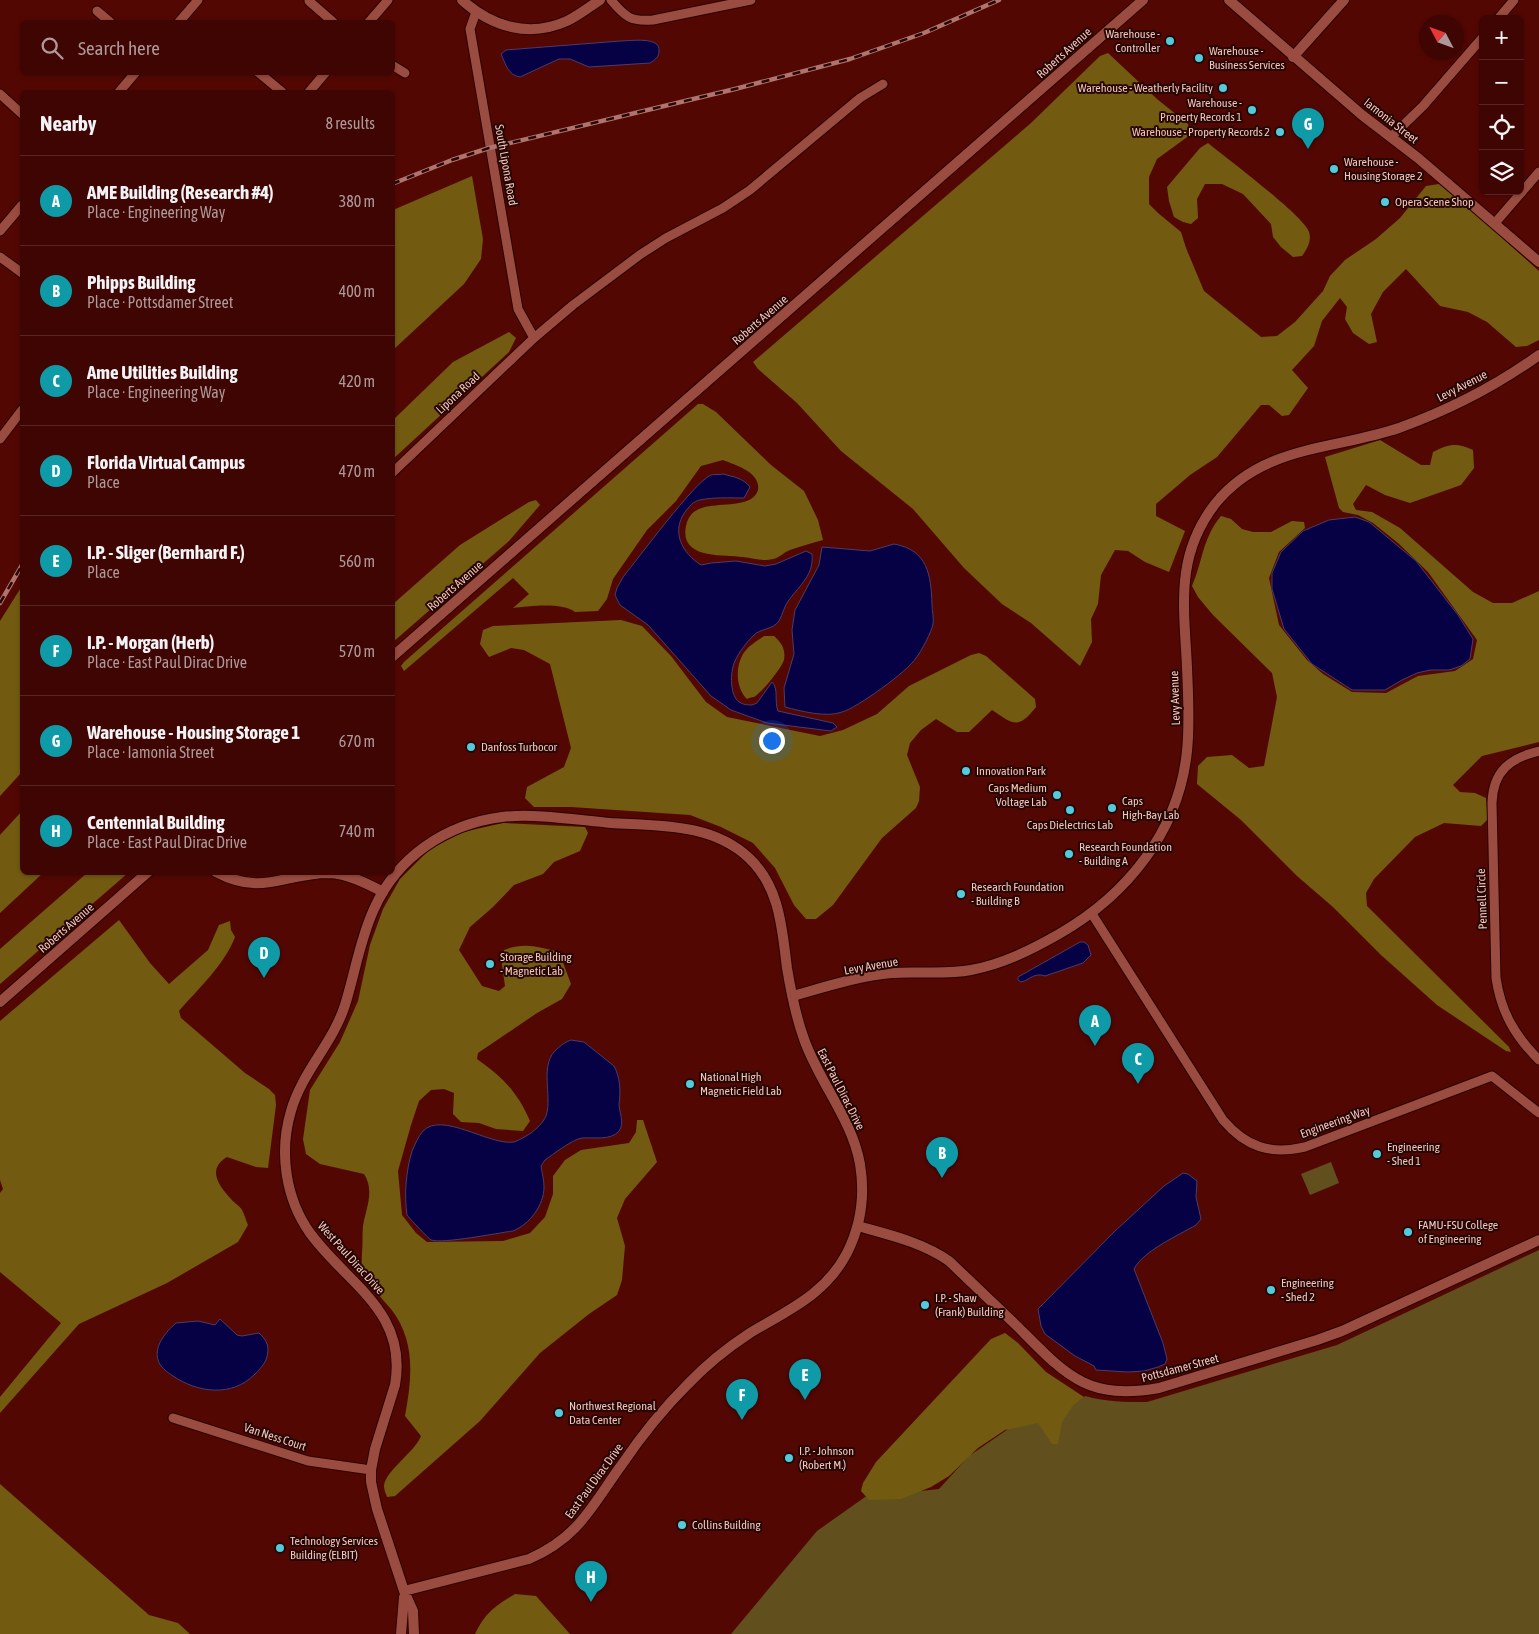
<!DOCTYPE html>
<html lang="en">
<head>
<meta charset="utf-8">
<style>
  :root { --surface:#3e0502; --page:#491311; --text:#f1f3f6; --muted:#ad9999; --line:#572624; --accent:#54cadd }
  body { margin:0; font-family:"Asap Condensed",sans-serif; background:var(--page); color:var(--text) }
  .controls { position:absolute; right:15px; top:15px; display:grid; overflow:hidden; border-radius:8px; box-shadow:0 1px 4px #0004 }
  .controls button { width:45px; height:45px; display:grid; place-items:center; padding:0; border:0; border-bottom:1px solid var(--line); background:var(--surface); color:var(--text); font:25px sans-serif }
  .compass { position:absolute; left:1419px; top:15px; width:45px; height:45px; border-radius:50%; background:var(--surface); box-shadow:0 1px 4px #0004; rotate:311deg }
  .you { position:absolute; left:771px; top:740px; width:18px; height:18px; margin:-12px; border:4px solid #fff; border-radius:50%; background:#1a73e8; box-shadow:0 0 0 8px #1a73e833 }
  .badge { display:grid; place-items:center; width:32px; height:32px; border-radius:50%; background:var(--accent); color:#fff; font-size:16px; font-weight:700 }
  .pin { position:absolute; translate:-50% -41px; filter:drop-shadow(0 1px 2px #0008) }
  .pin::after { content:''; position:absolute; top:26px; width:18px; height:15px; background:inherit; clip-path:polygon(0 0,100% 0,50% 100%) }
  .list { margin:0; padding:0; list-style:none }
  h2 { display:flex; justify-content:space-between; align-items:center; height:65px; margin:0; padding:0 20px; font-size:21px }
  h2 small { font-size:16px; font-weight:400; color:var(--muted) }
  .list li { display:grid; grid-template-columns:32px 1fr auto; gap:15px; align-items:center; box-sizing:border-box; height:90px; padding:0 20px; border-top:1px solid var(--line) }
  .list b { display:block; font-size:19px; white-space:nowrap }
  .list p { margin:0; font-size:16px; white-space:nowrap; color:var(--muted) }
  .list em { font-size:16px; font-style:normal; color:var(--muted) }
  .icon { flex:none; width:28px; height:28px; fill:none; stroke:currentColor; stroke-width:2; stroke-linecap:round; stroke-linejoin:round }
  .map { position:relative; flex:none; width:1539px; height:1634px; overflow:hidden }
  .search { position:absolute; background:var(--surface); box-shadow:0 1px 4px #0004; left:20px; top:20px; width:375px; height:55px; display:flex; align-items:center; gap:12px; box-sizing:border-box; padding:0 18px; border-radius:8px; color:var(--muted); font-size:19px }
  .panel { position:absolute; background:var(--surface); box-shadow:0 1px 4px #0004; left:20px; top:90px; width:375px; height:785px; border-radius:8px }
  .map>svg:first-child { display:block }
  .green { fill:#61501d }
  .forest { fill:#725b10 }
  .water { fill:#060045; stroke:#4d3b69 }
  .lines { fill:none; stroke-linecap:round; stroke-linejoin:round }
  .minor-casing { stroke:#290302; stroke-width:11 }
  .tertiary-casing { stroke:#290302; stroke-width:12 }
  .minor { stroke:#9b4c40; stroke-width:9 }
  .tertiary { stroke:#9b4c40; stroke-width:10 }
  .rail-casing { stroke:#af746e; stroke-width:4.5 }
  .rail { stroke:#250704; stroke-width:2.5; stroke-dasharray:8; stroke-linecap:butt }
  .poi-dot { fill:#54cadd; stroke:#250704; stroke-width:2 }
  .labels { text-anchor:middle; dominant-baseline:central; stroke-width:4; stroke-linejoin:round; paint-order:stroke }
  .poi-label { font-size:12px; fill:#f4c6be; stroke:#250704; text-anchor:start }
  .street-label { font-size:12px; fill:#f4c6be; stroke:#250704 }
</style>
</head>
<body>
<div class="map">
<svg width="1539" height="1634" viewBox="0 0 1539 1634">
  <rect width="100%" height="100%" fill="#530703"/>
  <g class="green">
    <polygon points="1331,1162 1339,1183 1310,1195 1301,1174"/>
    <path d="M1539,1250v384h-808l86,-103 48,-34 74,-8 30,-33 55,-38 27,6 34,-28c21,6 41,6 62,6l190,-57z"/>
  </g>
  <g class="forest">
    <polygon points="1108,53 1157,99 1188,124 1190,135 1157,159 1149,177 1149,204 1158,213 1181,232 1186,248 1204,291 1261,337 1277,336 1295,322 1323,291 1330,276 1345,260 1376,239 1400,218 1426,186 1439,184 1481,219 1539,271 1539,340 1527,346 1516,347 1487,322 1468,312 1440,306 1406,269 1383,292 1371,314 1377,342 1369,344 1353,333 1345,319 1347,307 1340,298 1322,321 1314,346 1292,370 1308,388 1289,415 1282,416 1269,405 1261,405 1217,457 1190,475 1156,504 1156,516 1185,531 1169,572 1145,562 1128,551 1115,550 1101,575 1098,604 1091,619 1092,642 1080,666 1031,623 1002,604 964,568 913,509 841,451 797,403 758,369 753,362 1031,123 1100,56"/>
    <path d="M1208,143c17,14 96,73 101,89 3,9 -2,17 -7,24l-9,1 -12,-10 -8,-10 -2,-13 -28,-30 -21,-10h-17l-8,15 1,19 -7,6 -8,-2 -9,-5 -5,-16 -2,-14 33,-39z"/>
    <polygon points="472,176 483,239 481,259 464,284 393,350 393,210"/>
    <polygon points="509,332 516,338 509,352 393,459 393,420 453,362"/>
    <path d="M698,404h5l13,8 55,53 33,26 14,29 5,20c-11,3 -22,6 -33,10 -6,2 -11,8 -17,9 -10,3 -19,-1 -30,-2 -19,-3 -64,3 -57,-31 6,-30 43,-15 65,-27 3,-2 6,-5 7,-9 3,-18 -23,-25 -35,-30l-22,6 -25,35 -29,29 -34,49 -6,20 -9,12 -23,1c-12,-10 -46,-6 -62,-4l16,-14 -16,-16 -109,93 -3,-5 3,-4z"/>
    <path d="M1380,440l41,25h9l3,-13c16,-8 23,-10 40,-2l1,18 -13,17 -51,18 -25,-8 -19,-10 -13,19 3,6 16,2 28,16 73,64 20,11h19l27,-12v151l-57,14 -29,29 7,7 15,1 11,5 2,21 -7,7 -37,-3 -29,14 -41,42 -8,14 1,13 142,141 2,5 -5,-1 -69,-46 -56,-50 -48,-48 -36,-31 -56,-56 -44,-36 1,-18 9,-9 25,-2 17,13 15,-2 13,-69 -5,-24 -59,-58 -15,-18 -6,-11c11,-25 10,-47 29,-70l10,3 11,10 11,3h18l21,-11 12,1 1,6 -26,24 -10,26 10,47 28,35 16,14 29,18 34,1 32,-17 37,-5 18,-12 4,-19 -49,-68 -30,-29 -25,-20 -15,-8 -15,-3 -4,-4 -14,-51z"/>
    <polygon points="536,500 540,505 509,541 393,642 393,604 460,545 529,502"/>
    <polygon points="22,586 22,772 0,796 0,621"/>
    <path d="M621,620l21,6 29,30 35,46 21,15 93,19 23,-6 34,-16 32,-28 62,-31 8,-2 7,3 49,43 1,8c-18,23 -23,17 -44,3l-23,22h-12l-21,-13 -15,11 -11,13 -3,12 13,32 -1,14 -3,7 -34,30 -49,67 -17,14h-10l-12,-14 -19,-37 -22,-25 -32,-16 -31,-12 -119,-8h-37l-9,-9 2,-11 37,-20 7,-19 -21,-84 -26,-14 -13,-2 -22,9 -9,-13 3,-14 10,-4z"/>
    <path d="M764,636h10c7,6 12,13 10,24 -3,9 -21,31 -30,37 -1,0 -6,1 -7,2 -11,-11 -12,-31 -4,-45 5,-8 14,-13 21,-18z"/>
    <polygon points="22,811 22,872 43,873 0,913 0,835"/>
    <path d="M503,823l82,4 3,6 -8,18 -26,11 -11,12 -29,11 -21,22 -23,20 -11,23 23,36 17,5 6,-5 -3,-21 2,-15c20,-8 35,-3 55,2l12,32 -9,15 -25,14 -59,40 -1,6c26,19 40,32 53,62l-7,10 -27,-2 -17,-6 -18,-1 -8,-8 1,-21 -10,-4 -13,1 -12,11 -8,24 -13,46 4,44 14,18 11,9 76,-1 27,-8 15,-16 8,-23v-18l12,-16 16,-10 48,-7 7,-11 1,-12h6l14,42 -32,37 -8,19 8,28 -3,34 -5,15 -28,19 -49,39 -60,68 -85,75 -8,1c-1,-3 -3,-7 -3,-11 1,-15 30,-33 37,-50l-16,-20c7,-38 11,-75 -14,-107 -10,-12 -24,-25 -29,-41 -1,-4 0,-10 0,-15 1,-9 0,-18 1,-27 3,-18 12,-35 1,-52l-44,-10 -14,-10 -3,-15 7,-49 30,-48 18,-41 12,-56 13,-36 17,-30 30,-30 33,-17z"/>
    <polygon points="87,873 128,873 0,984 0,949"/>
    <path d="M119,920l31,43 19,21 39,-34 11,-25 11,-4 1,9 4,7c-10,27 -37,52 -56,74l2,7 64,55 24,16 6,6 1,10 -8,63 -12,-1 -29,-10c-20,12 -9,28 4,42 3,4 9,7 11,11 3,5 4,11 6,15l-10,17 -71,41 -88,41 -79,89v-16l61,-74 -61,-51v-79l3,-4 -3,-9v-159z"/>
    <polygon points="1005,1333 1018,1343 1046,1372 1084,1397 1072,1407 1062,1422 1058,1444 1052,1444 1038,1423 1005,1430 978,1448 949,1476 931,1487 901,1499 869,1500 861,1491 863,1483 876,1462 991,1339"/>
    <polygon points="0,1484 149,1615 178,1623 190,1634 0,1634"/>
    <path d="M515,1594l21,2 34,38h-95c10,-21 20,-28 40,-40z"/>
  </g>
  <g class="water">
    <path d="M620,41c10,0 41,-5 39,10 0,6 -4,9 -9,12l-61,4 -19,-8h-11l-39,18c-12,-2 -14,-12 -19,-23l5,-4z"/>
    <path d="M723,474c11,3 20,4 27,13l-6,11c-14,0 -31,-1 -44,2 -7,1 -11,7 -15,12 -14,20 -3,41 16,53l10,-2 25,-2 29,5 11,-2 30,-13 6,3c2,21 -12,31 -23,46 -5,6 -6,14 -10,21 -6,9 -19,7 -26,15 -7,7 -14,16 -18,25 -5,10 -6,37 6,42 3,2 8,2 11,2l5,-2 15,-21c7,7 2,19 6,29l55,12 4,4 -6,4 -64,-8 -36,-13 -20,-14 -63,-71 -28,-20 -5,-10 2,-7 6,-11c15,-18 71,-95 88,-102 3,-1 9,0 12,-1z"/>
    <polygon points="1355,517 1369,522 1416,561 1458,615 1473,639 1470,659 1461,666 1449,670 1430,670 1417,673 1402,680 1385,690 1352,690 1312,664 1284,629 1272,589 1272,573 1281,552 1303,531 1329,520"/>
    <path d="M894,544c34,6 37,31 38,61 0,6 2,13 1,19 -1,7 -12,28 -17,34 -8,13 -59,50 -74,54 -16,6 -41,-1 -57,-5l-1,-19 10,-34 -2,-24 3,-20 24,-45 3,-18 48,4z"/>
    <path d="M1080,942h4l4,3 3,10 -8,8 -38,13c-11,-4 -15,4 -24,6l-3,-2v-3z"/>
    <path d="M571,1040l13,2 30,24c6,11 7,25 5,38 0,8 6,19 0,27 -8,10 -27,6 -37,7 -9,1 -30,17 -37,22l-4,6c1,7 3,14 3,21 0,18 -14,37 -31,44 -16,2 -70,13 -82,9 -2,-1 -22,-22 -24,-25 -3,-20 -1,-44 5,-64 3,-6 6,-15 11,-20 19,-20 67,15 91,11 6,-2 12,-6 17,-9 5,-4 12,-10 15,-17 7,-21 -8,-52 12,-68 5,-4 7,-6 13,-8z"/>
    <path d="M1183,1173l5,1 9,7 -1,16 5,22 -5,6c-17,10 -53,26 -62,44l29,74 4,16 -2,5 -7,3 -14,4 -16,1 -32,-2 -2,-4 -19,-10 -30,-22 -4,-8 -3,-17 77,-78 49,-45z"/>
    <path d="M220,1319l17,16 5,1 17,-3c9,8 11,15 7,27 -3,6 -7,10 -12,15 -22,22 -56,18 -81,1 -6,-4 -13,-9 -15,-16 -4,-15 8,-28 18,-37l22,-2 17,4z"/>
  </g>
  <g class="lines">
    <defs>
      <g id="minor">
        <path d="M611,0c14,17 20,22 42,20l98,-20"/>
        <polyline points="309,1 333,22"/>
        <polyline points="97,11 110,22"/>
        <polyline points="476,12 470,29 518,309 534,338"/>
        <polyline points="1498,19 1514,0"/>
        <polyline points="179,22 198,0"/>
        <polyline points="369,22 388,0"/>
        <polyline points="392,65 405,73"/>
        <polyline points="258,72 282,92"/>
        <polyline points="119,92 136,72"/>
        <polyline points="309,92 326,72"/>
        <polyline points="0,94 22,114"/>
        <polyline points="1391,137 1423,106 1483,37"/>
        <polyline points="1495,223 1539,172"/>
        <polyline points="0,231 22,205"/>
        <polyline points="0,257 22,273"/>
        <polyline points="0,439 22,410"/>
        <polyline points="392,473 534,338 573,305 641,254 666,238 723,208 750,190 860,98 883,84"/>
        <path d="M1539,751c-29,7 -46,20 -47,52l4,175c5,34 19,58 43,82"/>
        <path d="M1092,914l131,206c23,27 47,35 82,27l187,-71 47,37"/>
        <polyline points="173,1418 308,1461 371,1470"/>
      </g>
      <g id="tertiary">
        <path d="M462,0c30,27 67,38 105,21 11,-5 22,-14 33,-21"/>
        <polyline points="1229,0 1362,115 1418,158 1539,262"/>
        <polyline points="1293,57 1344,0"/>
        <polyline points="392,657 1143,0"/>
        <path d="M216,872c48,25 67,1 113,1 19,1 37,10 54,19"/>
        <path d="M793,996c32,-9 65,-20 99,-23 26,-2 53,2 79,-3 32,-6 60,-20 88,-36 68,-39 120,-103 128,-183 3,-28 1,-56 0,-84 -3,-61 -12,-111 28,-163 47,-59 119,-54 184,-76 50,-18 97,-42 140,-73"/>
        <polyline points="0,1002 148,872"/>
        <path d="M858,1226c31,9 64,16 91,35 23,22 46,44 69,66 47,47 68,74 141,61l158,-48 25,-9 197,-91"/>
        <path d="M404,1591l125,-32c51,-22 63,-54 94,-96 19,-28 40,-54 64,-78 19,-20 40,-37 63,-52 38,-23 75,-38 97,-80 14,-28 18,-59 13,-89 -8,-45 -41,-82 -56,-125 -8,-22 -13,-47 -17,-71 -5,-39 -7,-81 -38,-110 -37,-35 -90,-32 -138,-35 -34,-3 -76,-10 -109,-6 -56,7 -105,40 -128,92 -14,30 -19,64 -29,96 -12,38 -43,67 -54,106 -12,40 -6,87 19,122 37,51 98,78 85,152l-20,64 -4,21v12l6,27 27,82 9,20 1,23"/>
        <polyline points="401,1634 404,1597"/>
      </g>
    </defs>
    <use href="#minor" class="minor-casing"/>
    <use href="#tertiary" class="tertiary-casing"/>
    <use href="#minor" class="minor"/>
    <use href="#tertiary" class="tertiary"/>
    <defs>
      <g id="rail">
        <polyline points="392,184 452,160 489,148 735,89 850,59 924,33 999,0"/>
        <polyline points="0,603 22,565"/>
      </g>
    </defs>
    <use href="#rail" class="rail-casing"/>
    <use href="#rail" class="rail"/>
  </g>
  <g class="poi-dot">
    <circle cx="1170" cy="41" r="5"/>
    <circle cx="1199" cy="58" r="5"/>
    <circle cx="1223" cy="88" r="5"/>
    <circle cx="1252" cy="110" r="5"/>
    <circle cx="1280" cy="132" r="5"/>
    <circle cx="1334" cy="169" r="5"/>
    <circle cx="1385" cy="202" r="5"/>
    <circle cx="471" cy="747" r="5"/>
    <circle cx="966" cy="771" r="5"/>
    <circle cx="1057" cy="795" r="5"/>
    <circle cx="1112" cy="808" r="5"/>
    <circle cx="1070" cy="810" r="5"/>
    <circle cx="1069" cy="854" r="5"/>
    <circle cx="961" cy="894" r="5"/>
    <circle cx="490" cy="964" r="5"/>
    <circle cx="690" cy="1084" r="5"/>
    <circle cx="1377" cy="1154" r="5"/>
    <circle cx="1408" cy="1232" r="5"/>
    <circle cx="1271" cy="1290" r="5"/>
    <circle cx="925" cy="1305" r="5"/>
    <circle cx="559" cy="1413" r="5"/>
    <circle cx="789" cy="1458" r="5"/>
    <circle cx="682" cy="1525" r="5"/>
    <circle cx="280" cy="1548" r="5"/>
  </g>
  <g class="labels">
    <g class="poi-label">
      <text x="1160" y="34" text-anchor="end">Warehouse -<tspan x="1160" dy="14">Controller</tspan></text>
      <text x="1209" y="51">Warehouse -<tspan x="1209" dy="14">Business Services</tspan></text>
      <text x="1213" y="88" text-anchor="end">Warehouse - Weatherly Facility</text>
      <text x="1242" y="103" text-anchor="end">Warehouse -<tspan x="1242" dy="14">Property Records 1</tspan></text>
      <text x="1270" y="132" text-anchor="end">Warehouse - Property Records 2</text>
      <text x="1344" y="162">Warehouse -<tspan x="1344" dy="14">Housing Storage 2</tspan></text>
      <text x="1395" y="202">Opera Scene Shop</text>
      <text x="481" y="747">Danfoss Turbocor</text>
      <text x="976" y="771">Innovation Park</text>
      <text x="1047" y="788" text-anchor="end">Caps Medium<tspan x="1047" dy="14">Voltage Lab</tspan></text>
      <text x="1122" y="801">Caps<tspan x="1122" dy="14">High-Bay Lab</tspan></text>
      <text x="1070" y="825" text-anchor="middle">Caps Dielectrics Lab</text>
      <text x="1079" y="847">Research Foundation<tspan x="1079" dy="14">- Building A</tspan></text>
      <text x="971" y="887">Research Foundation<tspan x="971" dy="14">- Building B</tspan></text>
      <text x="500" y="957">Storage Building<tspan x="500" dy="14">- Magnetic Lab</tspan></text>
      <text x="700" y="1077">National High<tspan x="700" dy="14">Magnetic Field Lab</tspan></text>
      <text x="1387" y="1147">Engineering<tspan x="1387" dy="14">- Shed 1</tspan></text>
      <text x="1418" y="1225">FAMU-FSU College<tspan x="1418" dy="14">of Engineering</tspan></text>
      <text x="1281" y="1283">Engineering<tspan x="1281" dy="14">- Shed 2</tspan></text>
      <text x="935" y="1298">I.P. - Shaw<tspan x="935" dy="14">(Frank) Building</tspan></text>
      <text x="569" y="1406">Northwest Regional<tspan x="569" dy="14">Data Center</tspan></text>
      <text x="799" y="1451">I.P. - Johnson<tspan x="799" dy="14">(Robert M.)</tspan></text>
      <text x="692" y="1525">Collins Building</text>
      <text x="290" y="1541">Technology Services<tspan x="290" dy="14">Building (ELBIT)</tspan></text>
    </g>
    <g class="street-label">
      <text transform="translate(1064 53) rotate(-42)">Roberts Avenue</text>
      <text transform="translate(1391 121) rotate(38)">Iamonia Street</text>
      <text transform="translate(506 165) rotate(80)">South Lipona Road</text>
      <text transform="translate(760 320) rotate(-41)">Roberts Avenue</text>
      <text transform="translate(1462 386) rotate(-27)">Levy Avenue</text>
      <text transform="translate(458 393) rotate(-43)">Lipona Road</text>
      <text transform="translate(455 586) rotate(-41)">Roberts Avenue</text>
      <text transform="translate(1175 698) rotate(-92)">Levy Avenue</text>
      <text transform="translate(1482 899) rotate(-92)">Pennell Circle</text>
      <text transform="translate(66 928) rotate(-41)">Roberts Avenue</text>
      <text transform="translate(871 966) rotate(-10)">Levy Avenue</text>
      <text transform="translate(841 1089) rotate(63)">East Paul Dirac Drive</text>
      <text transform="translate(1335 1122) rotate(-20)">Engineering Way</text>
      <text transform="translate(351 1258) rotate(48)">West Paul Dirac Drive</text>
      <text transform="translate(1180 1368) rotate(-15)">Pottsdamer Street</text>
      <text transform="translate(275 1437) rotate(18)">Van Ness Court</text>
      <text transform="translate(594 1481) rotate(-54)">East Paul Dirac Drive</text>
    </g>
  </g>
</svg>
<div class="controls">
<button>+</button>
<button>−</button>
<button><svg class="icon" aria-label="locate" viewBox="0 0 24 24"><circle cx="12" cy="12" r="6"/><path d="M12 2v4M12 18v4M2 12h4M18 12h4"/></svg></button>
<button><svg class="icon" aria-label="layers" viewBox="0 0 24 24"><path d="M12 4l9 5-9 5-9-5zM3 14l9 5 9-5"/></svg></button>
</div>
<svg class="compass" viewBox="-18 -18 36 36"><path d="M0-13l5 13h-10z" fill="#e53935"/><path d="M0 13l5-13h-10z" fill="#ad9999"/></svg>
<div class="you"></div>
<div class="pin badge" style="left:1095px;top:1046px;background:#0f9aa8">A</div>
<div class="pin badge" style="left:942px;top:1178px;background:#0f9aa8">B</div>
<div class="pin badge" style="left:1138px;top:1084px;background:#0f9aa8">C</div>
<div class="pin badge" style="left:264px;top:978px;background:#0f9aa8">D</div>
<div class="pin badge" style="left:805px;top:1400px;background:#0f9aa8">E</div>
<div class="pin badge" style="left:742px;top:1420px;background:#0f9aa8">F</div>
<div class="pin badge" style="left:1308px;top:149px;background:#0f9aa8">G</div>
<div class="pin badge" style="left:591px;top:1602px;background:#0f9aa8">H</div>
<div class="search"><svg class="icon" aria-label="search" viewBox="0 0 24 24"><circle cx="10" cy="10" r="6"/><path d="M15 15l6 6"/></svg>Search here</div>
<section class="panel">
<h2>Nearby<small>8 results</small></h2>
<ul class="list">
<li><span class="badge" style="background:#0f9aa8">A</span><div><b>AME Building (Research #4)</b><p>Place · Engineering Way</p></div><em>380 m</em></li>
<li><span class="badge" style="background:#0f9aa8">B</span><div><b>Phipps Building</b><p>Place · Pottsdamer Street</p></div><em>400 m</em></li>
<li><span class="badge" style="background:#0f9aa8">C</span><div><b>Ame Utilities Building</b><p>Place · Engineering Way</p></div><em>420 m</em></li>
<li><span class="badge" style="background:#0f9aa8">D</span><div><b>Florida Virtual Campus</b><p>Place</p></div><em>470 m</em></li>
<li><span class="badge" style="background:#0f9aa8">E</span><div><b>I.P. - Sliger (Bernhard F.)</b><p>Place</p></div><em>560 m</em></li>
<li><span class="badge" style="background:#0f9aa8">F</span><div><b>I.P. - Morgan (Herb)</b><p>Place · East Paul Dirac Drive</p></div><em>570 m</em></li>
<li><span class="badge" style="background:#0f9aa8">G</span><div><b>Warehouse - Housing Storage 1</b><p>Place · Iamonia Street</p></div><em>670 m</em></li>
<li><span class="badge" style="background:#0f9aa8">H</span><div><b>Centennial Building</b><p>Place · East Paul Dirac Drive</p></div><em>740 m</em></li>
</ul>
</section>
</div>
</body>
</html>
